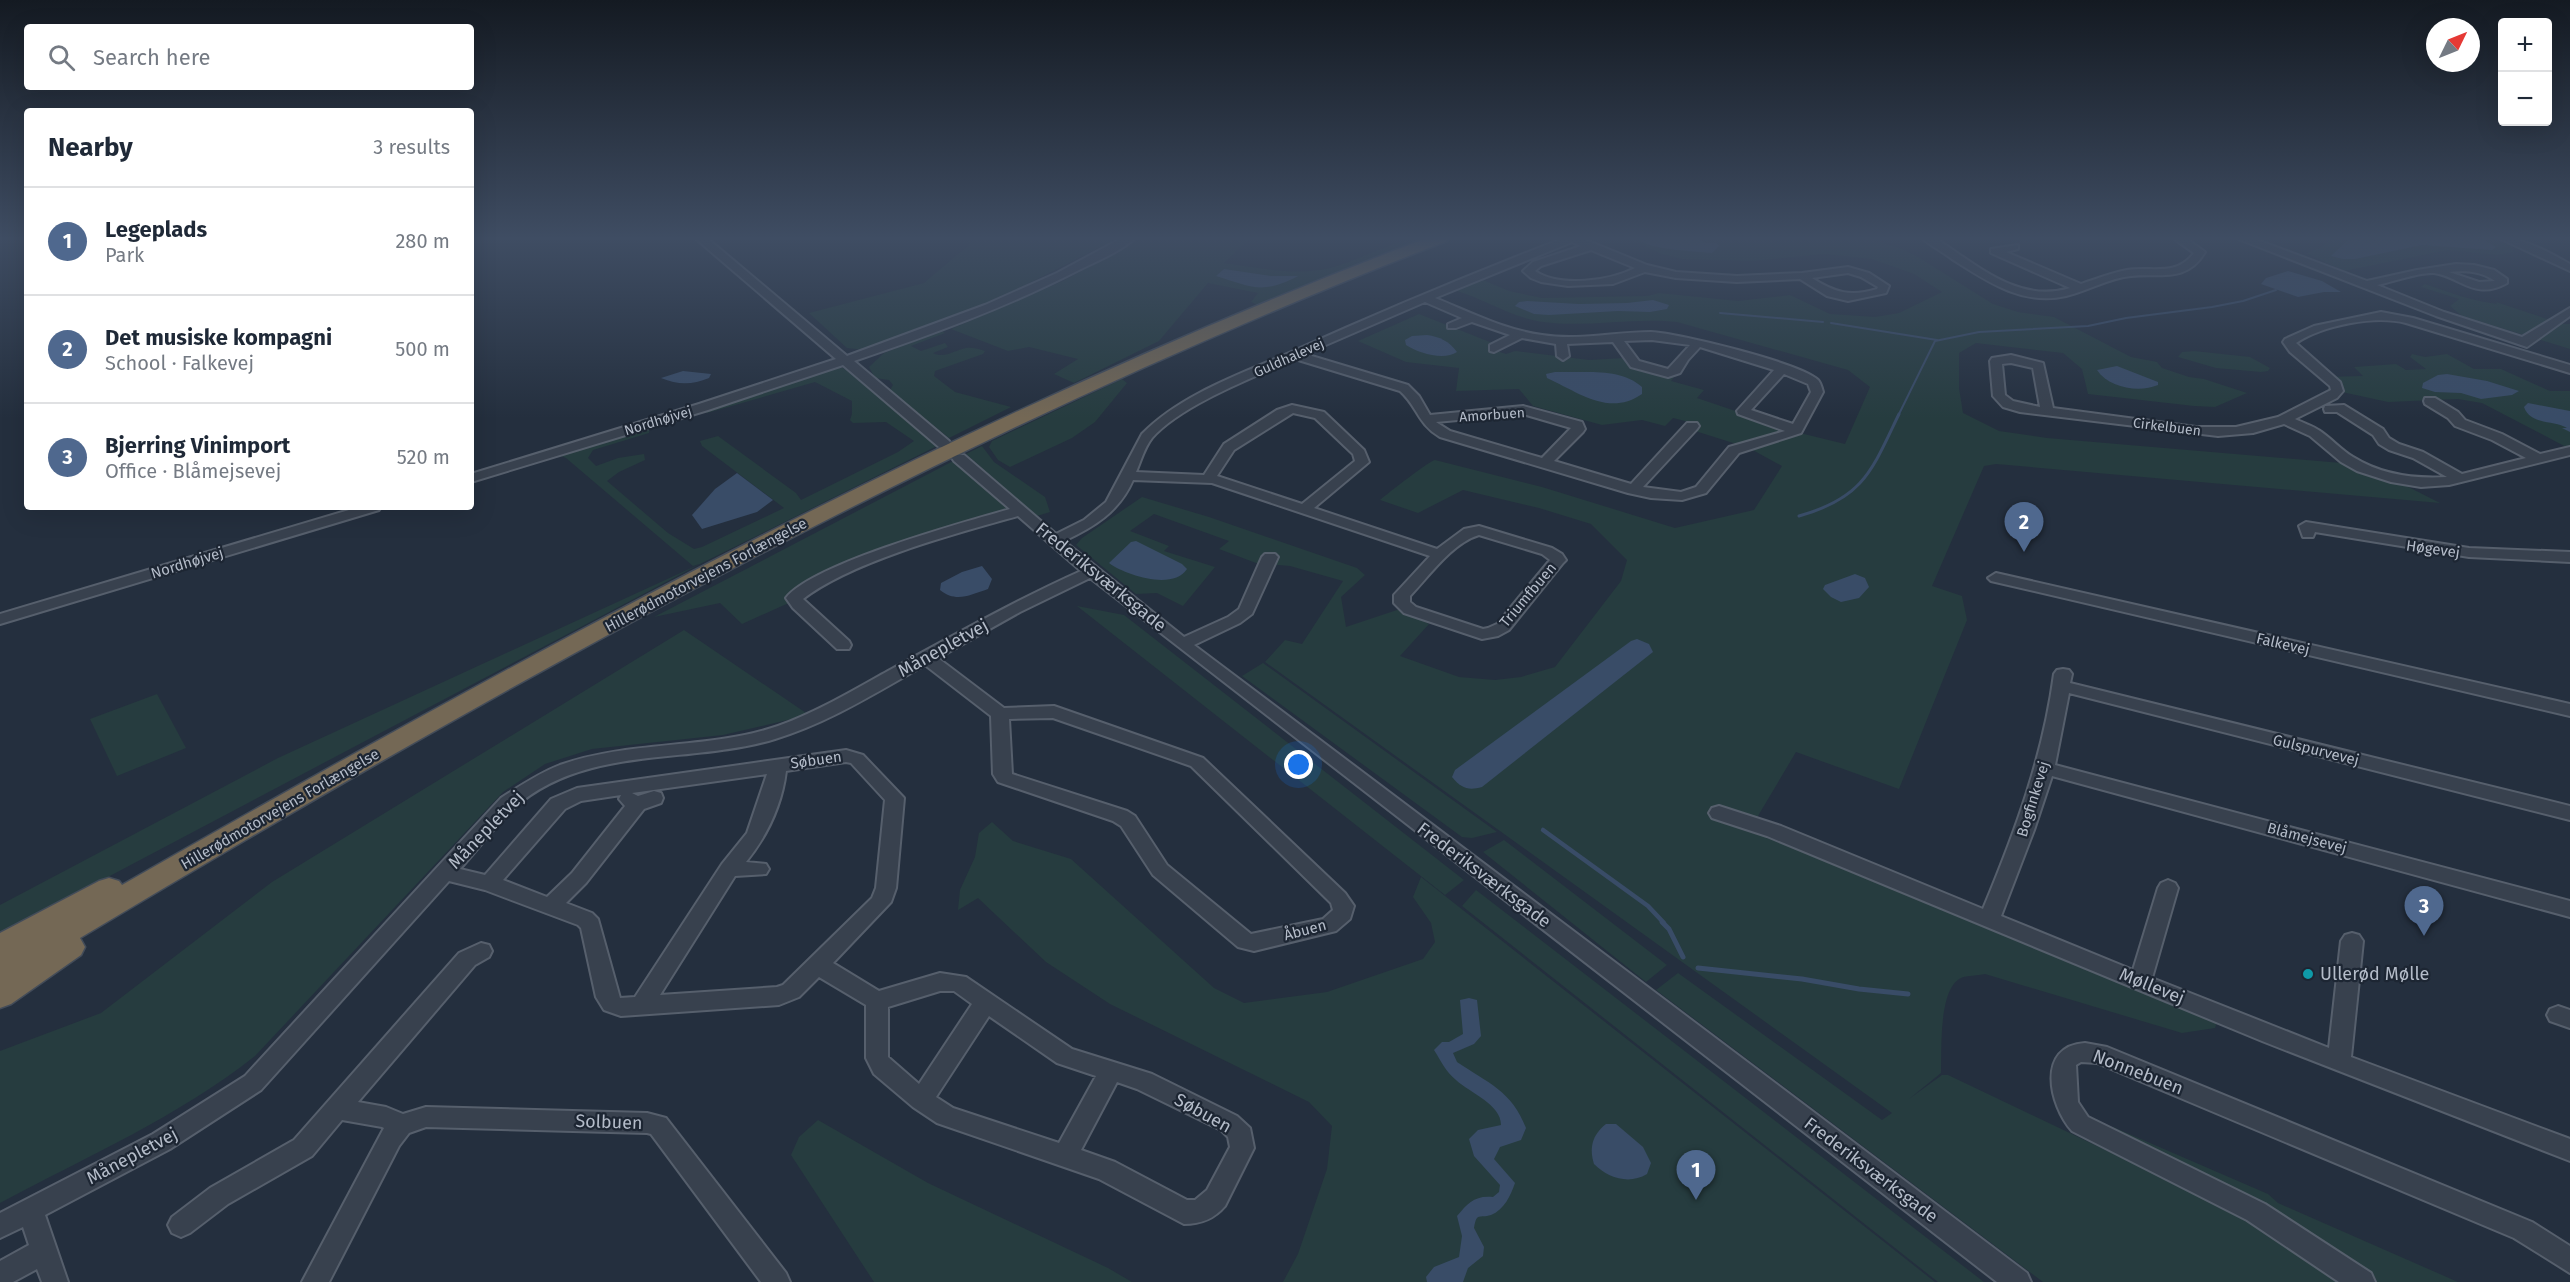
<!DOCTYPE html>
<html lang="en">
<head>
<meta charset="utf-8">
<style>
  :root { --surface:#fff; --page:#f2f2f3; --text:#1f2937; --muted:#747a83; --line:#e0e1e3; --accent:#4f688e }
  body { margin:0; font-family:"Fira Sans",sans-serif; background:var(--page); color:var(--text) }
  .controls { position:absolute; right:18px; top:18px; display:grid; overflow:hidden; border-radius:6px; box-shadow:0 6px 24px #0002 }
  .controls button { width:54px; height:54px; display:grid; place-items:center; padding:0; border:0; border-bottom:2px solid var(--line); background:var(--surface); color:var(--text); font:30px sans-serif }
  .compass { position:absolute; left:2426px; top:18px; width:54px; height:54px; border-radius:50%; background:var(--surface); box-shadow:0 6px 24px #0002; rotate:47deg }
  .you { position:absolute; left:1299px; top:765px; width:21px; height:21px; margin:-15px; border:4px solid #fff; border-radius:50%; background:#1a73e8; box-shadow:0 0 0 9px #1a73e833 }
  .badge { display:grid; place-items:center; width:39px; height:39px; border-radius:50%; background:var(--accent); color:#fff; font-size:20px; font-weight:700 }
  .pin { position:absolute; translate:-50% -50px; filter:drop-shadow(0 2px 3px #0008) }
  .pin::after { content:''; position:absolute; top:32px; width:21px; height:18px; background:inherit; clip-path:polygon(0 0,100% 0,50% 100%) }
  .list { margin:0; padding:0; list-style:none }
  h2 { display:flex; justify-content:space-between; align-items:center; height:78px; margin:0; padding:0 24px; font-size:26px }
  h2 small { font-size:20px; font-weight:400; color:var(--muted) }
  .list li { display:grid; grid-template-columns:39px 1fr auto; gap:18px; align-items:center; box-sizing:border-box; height:108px; padding:0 24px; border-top:2px solid var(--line) }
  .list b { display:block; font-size:22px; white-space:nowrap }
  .list p { margin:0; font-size:20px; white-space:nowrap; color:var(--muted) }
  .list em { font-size:20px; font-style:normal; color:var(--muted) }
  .icon { flex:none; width:33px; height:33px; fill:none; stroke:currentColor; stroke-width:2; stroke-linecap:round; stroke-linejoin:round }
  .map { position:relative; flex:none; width:2570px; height:1282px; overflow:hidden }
  .search { position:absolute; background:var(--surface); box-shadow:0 6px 24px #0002; left:24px; top:24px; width:450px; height:66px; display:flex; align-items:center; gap:15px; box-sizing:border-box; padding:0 21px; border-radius:6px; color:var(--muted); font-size:22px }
  .panel { position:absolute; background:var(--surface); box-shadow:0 6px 24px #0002; left:24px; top:108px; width:450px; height:402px; border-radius:6px }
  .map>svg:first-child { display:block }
  .green { fill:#263c3f }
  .water { fill:#394c67 }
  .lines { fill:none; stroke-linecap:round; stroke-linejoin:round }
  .stream-far3 { stroke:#394c67; stroke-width:2 }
  .stream-far2 { stroke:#394c67; stroke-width:3 }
  .stream-far1 { stroke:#394c67; stroke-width:4.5 }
  .stream { stroke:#394c67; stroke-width:5 }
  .minor-casing { stroke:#565f6c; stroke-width:4 }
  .highway-casing { stroke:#434c59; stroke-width:3 }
  .minor { fill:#38414e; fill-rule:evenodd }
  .highway { fill:#746855; fill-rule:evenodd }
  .culture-dot { fill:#0f9aa8; stroke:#1d2633; stroke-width:2 }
  .labels { text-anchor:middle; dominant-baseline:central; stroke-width:4.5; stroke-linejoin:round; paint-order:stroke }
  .far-street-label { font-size:14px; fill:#b4bcc9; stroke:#1d2633 }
  .street-label { font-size:15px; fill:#b4bcc9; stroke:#1d2633 }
  .near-street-label { font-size:18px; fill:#b4bcc9; stroke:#1d2633 }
  .near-poi-label { font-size:18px; fill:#b4bcc9; stroke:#1d2633; text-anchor:start }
</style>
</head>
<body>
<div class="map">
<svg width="2570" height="1282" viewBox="0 0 2570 1282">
  <rect width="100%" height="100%" fill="#242f3e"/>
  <g class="green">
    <polygon points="967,238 1118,238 982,307 864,350 847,348 809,313 924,283 970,244"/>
    <path d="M1142,238h108l-26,25c34,5 73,13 106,5 33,-8 63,-30 97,-30l-169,67 -7,-3 7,-9 -50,-10 -49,58 -85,42 -20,-9 24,-15 -49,-12 -21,4 -57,-22 112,-48z"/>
    <path d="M1627,238l245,2 28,8 18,9 75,47 25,8 36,5 77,40 26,5 5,6 27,9 15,2 43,14 -32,14 -21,-1 -106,-12 -6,-25 -19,-16 -87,-10 -17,10v35l4,25 36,18 48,7 318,27 75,38 -444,-39 -12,2 -52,120 30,10 5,24 -68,169 -103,-37 -44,74 467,191 -4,11 -33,5 -197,-59c-7,2 -18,1 -24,4 -23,11 -19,73 -20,95l-32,26 33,-24h6l323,154 82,53h-310l-387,-292 22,-17 204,147 10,-7 -627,-451 20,-22 17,4 41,-63 -53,-15 -34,-3 -37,-14 10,-8 -75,-27 -24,17 39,15 -5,5 51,16 -32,39 -26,-13 -21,1 -60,-49 6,-7 60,-41 67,20 148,51 8,7 -24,22 5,30 54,-18 29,15 -29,32 59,21 36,3 26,-3 34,-10 66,-86 6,-21 -36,-36 -52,-16 -76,-18 -45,23 -38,-13c7,-6 49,-39 55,-40l107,27 133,41 79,-18 28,-44 -33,-18 -57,-18 5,-6 -24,-6 -8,8 -23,-6 -40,5 -69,-19 -14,-17 -63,2 3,-23 -53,-6 -48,-21 61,-27 76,30 -7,4 18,6 9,-3 74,9 35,-2 5,7 45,12 -3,4 33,9 -7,8 107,36 41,10 25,-57 -22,-17 -171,-48c-44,-5 -90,6 -134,0 -30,-4 -57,-22 -86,-31l26,-11 26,11 33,7 105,-2 12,-3 79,8 52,-6 40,19 45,3 24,-4 43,-21 -28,-18 -42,-15 -48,-5 -71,7 -71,-2 -20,-5z"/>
    <polygon points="2332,238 2499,238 2512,243 2513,252 2497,255 2448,250 2344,271 2306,253 2320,248"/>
    <path d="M2425,284c23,8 47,17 72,20l-1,-2 66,22h8v25l-108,-33 -12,-10 9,-7 -38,-12z"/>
    <path d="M942,331l3,2 -34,13 10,5 24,-8 3,4 -15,6c11,6 22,-3 33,-5 6,-1 13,1 19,3l-2,3 -48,17 -1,5 21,16 56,15 -62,31 -59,-48 3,-5 -4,-5 -14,-2 -6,-11 15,-14z"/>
    <polygon points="2194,351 2250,357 2270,368 2268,371 2261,372 2216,368 2178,357 2182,352"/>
    <polygon points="2412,354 2425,357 2447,354 2474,369 2501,369 2550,391 2570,391 2570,449 2482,403 2458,399 2388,402 2328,389 2329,386 2322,377 2363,376 2354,367 2396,364 2406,370 2426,369 2410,357"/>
    <polygon points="835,368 843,368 854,375 939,445 700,564 693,566 566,458 559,455 650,425 649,433 593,450 588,458 596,466 618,458 644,454 645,460 619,472 607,481 668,533 694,549 702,547 784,508 702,446 700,441 718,436 796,493 801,500 898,452 914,441 886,422 853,423 850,420 852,414 852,401 815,382 707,413 705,410"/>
    <polygon points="1122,379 1127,383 1095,422 1072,438 1010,467 998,460 989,447 992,441"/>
    <polygon points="982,446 994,462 1045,497 1050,512 1037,516 966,454"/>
    <polygon points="957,459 1009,509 843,566 791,591 791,602 742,624 720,603 654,617"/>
    <polygon points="700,564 0,934 0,905 278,758"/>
    <polygon points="1077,606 1124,615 1464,880 1445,895"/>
    <path d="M684,630l125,85 -86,20 -131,14 -47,15 -42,28 -248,264c-77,61 -169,101 -255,147v-152l101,-38 171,-131z"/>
    <polygon points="1263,663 1497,832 1472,838 1462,837 1242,676"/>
    <polygon points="157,694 186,748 117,776 90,719"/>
    <polygon points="992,822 1013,841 1071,859 1214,988 1244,1003 1327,992 1423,959 1435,942 1431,923 1413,897 1421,877 1935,1282 1283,1282 1298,1254 1327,1169 1332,1126 1309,1102 1110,1004 1046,962 978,898 958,910 960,890 975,857 979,833"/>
    <polygon points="1504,840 1667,965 1646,982 1483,852"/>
    <polygon points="1476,890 1984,1282 1938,1282 1462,906"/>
    <polygon points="818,1120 928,1183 1108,1268 1132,1282 874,1282 791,1155 799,1137"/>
    <polygon points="2113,1127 2268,1194 2278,1203 2458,1282 2371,1282 2110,1136"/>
  </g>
  <g class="water">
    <path d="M1636,238h62l5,4 13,1 3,3 -7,7c-20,-2 -63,-3 -76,-15z"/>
    <polygon points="2350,238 2481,238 2496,247 2492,250 2422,245 2355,259 2343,259 2331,256"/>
    <path d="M1224,269l47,7h27c-36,19 -46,11 -82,0z"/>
    <polygon points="2288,271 2322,281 2341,292 2324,292 2298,297 2261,284 2266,278"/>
    <polygon points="1653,300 1669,305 1667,309 1650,312 1618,311 1549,315 1534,314 1515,306 1519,302 1527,301 1579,304 1627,303"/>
    <path d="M1427,335c13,2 22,6 30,17 -13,9 -39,1 -51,-7l-1,-5 7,-4z"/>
    <path d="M2117,366l41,16v3c-19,8 -49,3 -61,-15z"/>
    <path d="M683,371l28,3 -2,4c-17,7 -31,7 -48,0z"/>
    <path d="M1555,372c28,1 66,-5 87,15v7c-33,23 -64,-2 -95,-16l-1,-4z"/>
    <polygon points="2447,374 2487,381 2519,391 2512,395 2481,399 2461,393 2435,392 2422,388 2423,383 2438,375"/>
    <path d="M2528,403l42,8v21l-8,-4h5c-13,-8 -37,-3 -43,-21z"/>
    <polygon points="737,473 773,500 757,512 702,529 692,515 715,489"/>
    <path d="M1136,541l46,23 5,5c-14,22 -62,6 -78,-6l22,-21z"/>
    <path d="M982,566l10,13 -4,10c-18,6 -32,14 -48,1l1,-7 21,-11z"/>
    <polygon points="1855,574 1865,578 1869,587 1859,598 1841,602 1831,597 1823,589 1825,585"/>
    <path d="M1637,639l12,5 4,8 -171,135c-14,4 -21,1 -30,-10l3,-7 176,-129z"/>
    <path d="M1469,998l8,2 4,36 -7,8 -21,9 4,9c31,21 55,29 69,66l-5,12 -21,7 -6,12 21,24c-4,12 -11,27 -24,32 -12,4 -14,-4 -17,13l10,19 -1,9 -15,12 -5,14h-36l-1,-5 8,-10 25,-10 3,-21 -5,-20c11,-13 18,-21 36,-19l6,-5 1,-7 -26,-29 -5,-17 9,-9 23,-5c0,-21 -31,-32 -45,-45 -10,-8 -15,-19 -22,-30l8,-8h7l14,-8 -3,-34z"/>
    <path d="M1606,1124h10l27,23 8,16 -4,11c-18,11 -39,4 -53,-10 -5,-16 -2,-29 12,-40z"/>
  </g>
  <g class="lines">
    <g class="stream-far3">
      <polyline points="1720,313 1823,322"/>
      <polyline points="1831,323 1937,340"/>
      <polyline points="1898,416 1935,341 1979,332 2088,326 2126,318 2212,307 2243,301 2276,290"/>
    </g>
    <path class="stream-far2" d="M1799,516c65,-18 73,-46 100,-102"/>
    <polyline class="stream-far1" points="1543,830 1648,906 1664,923"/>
    <g class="stream">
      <polyline points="1662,922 1669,929 1683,957"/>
      <polyline points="1698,968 1802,979 1859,989 1908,994"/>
    </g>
    <defs>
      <g id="minor">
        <path d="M695,238h12l140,118 138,-51 72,-32 65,-35h13c-15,14 -38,23 -56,32 -72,37 -149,65 -225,91l95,80 2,3 -2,3h-10l-96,-82 -135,45 -237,72v-8l228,-70 137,-45z"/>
        <path d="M1564,238h17l66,27 29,7 61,4 65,-3 46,-6 21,6 20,13 -3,7 -38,8 -21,-5 -27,-17 -63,3 -61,-4 -31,-6 -32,12 -45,2 -27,-4 -10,-4 -8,-7 10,-9 48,-16 -9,-4 -137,56c35,14 69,32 107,37 36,6 73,-3 109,-3 26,1 150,31 167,48 2,2 4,8 5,12l-22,41 -62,20 -33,40 -24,7 -31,-2 -23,-5 -188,-56c-23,-14 -22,-30 -40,-46l-105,-32c-41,18 -114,46 -143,79 -8,10 -11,23 -16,34l68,3 20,-31 53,-34 15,-5 32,7 40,38 5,12 -55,46 123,41 27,-20 15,-3 73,22 10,6 4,6 -3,3 -54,67 -11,6 -16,3 -78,-26 -10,-10v-8l36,-39 -218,-73 -79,-3c-14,32 -39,47 -69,61l120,96 44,-20 11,-8 23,-52 3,-3h10l3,3 -26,57 -12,9 -46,22 833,628 4,9h-34l-907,-704 -70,34 -82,46 66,50 50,-2 149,52 142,135 9,13 -4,13 -14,12 -82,20 -16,-4 -85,-72 -32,-49 -8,-5 -115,-39 -5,-8 -2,-58 -66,-51c-48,27 -97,58 -150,74 -85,26 -190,5 -261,69 -19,18 -36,41 -54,61l25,6 66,-76 26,-11 269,-38 17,5 41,43 -8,90 -5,14 -58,61 46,28 61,-18 26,4 106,72 80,25 85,42 13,12 4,20 -29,58c-11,13 -24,18 -41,18l-85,-45 -162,-56 -24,-16 -39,-33 -8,-16v-53l-47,-28 -20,20 -20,8 -158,11 -17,-6 -8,-13 -15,-69 -3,-3 -93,-35 -36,-9 -188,209 -91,59 -125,66 23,67h-26l-5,-13 -24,13h-13v-21l29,-16 -6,-18 -23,11v-25l153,-79 92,-58 256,-278c19,-12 38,-25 59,-33 71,-25 148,-15 218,-39 39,-14 74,-35 110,-55 63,-34 126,-70 193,-100l-63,-55c-61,17 -166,45 -215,83l46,42 2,4 -2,4h-12l-44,-41 -7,-10c26,-34 178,-76 224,-89l-56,-48 -2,-3 2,-3h10l92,79 28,-14 22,-18 36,-68c38,-39 98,-60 147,-81 91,-41 182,-79 275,-115zM1591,250l44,18c-25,13 -76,20 -100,3l6,-5zM1848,273l13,4 17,10 -1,2c-26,8 -42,4 -65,-11zM1425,302l37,16 -14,6v4h8l16,-6 38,13 -20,10v6l4,1 28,-14 34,6 1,12 6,4 6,-4 -2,-12 46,-2 18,25 37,10 12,-4 8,-13 12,-13 74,23 -37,41 1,3 47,17 -56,16 -33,40 -15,5 -38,-5 54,-58 2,-3 -2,-3h-10l-56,61 -77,-23 29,-29 2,-3 -3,-7 -59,-16 -93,9 -11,-19 -11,-11 -103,-31zM1652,340l38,5 -22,24 -29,-8 -15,-20zM1784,374l24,10 3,8 -18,32 -42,-14zM1293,413l22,5 38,36 2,7 -53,43 -85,-28 17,-26zM1523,414l48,14 -29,30 -92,-27 -14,-9zM1479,535l63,19 8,6 -53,64 -9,4 -5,1 -67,-22 -6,-5v-6c19,-20 42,-53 69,-61zM1053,718l138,48 140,137 2,7 -10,9 -72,15 -84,-69 -32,-49 -8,-5 -115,-37 -3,-55zM846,762l5,1 34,37 -9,88 -4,10 -89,87 -6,2 -117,8 75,-119 31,-2 3,-5 -3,-5 -20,-2c21,-26 36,-58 40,-91zM767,774l-20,59 -25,31 -87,133 -15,1 -22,-79 -6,-6 -26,-10 20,-20 58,-74 17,-6 2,-5 -2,-5 -7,-2 -16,5 -6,-3zM621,795l-2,4 6,7 -53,67 -25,24 -44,-17 62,-71 16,-8zM940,991h14l18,13 -53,80 -31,-27v-50zM989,1016l68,47 39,13 -37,67 -106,-35 -17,-11zM1117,1082l20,7 84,41 7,7 2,10 -23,43 -12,10h-8l-72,-38 -34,-12z"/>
        <path d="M1922,238h13c41,26 83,66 135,50l-79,-35v-4l27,-4v4l-12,3 75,32c15,-5 30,-11 46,-14 25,-4 49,7 67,-17l-21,-15h13l19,14c-18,31 -45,21 -74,24 -23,2 -43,15 -65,20 -43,10 -78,-14 -114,-37 -9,-7 -21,-13 -30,-21z"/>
        <path d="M2236,238h16l115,43 50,-11 39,-6 18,1 20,5 13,9v4c-32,18 -46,-6 -73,-10 -15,-1 -42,9 -57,12l67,27 78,25 48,-29v8l-43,31 -91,-31zM2449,272c17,-2 32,-1 46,9l-16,1z"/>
        <path d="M2499,238c26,0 49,14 71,26v7z"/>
        <path d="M2381,312l32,6 157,47v8l-164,-50c-31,-8 -83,2 -110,20l44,39 3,9 -6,7 -42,21c8,4 18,7 25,12 12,8 21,19 33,26 29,18 61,22 94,20l-34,-19 -24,-8 -10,-6 -6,-9 -36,-23h-12l-1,-3 1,-3 19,-1 39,24 6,9 10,6 24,8 39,22 64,-16 -34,-18 -37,-14 -7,-8 -23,-14 -1,-3 1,-3h10l23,14 7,8 37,14 38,20 30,-7v8l-121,30 -28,2 -30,-5 -34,-11 -16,-9 -31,-26 -26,-12 -31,9 -35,3 -198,-24 -17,-5 -10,-11 -3,-35 2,-3 19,-3 32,8 10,45 143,19h40l42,-10 53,-27 -1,-4 -40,-34 -7,-10 2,-3 29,-13zM2011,363l22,5 7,39 -27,-6 -8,-6 -3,-31z"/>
        <polygon points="359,507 381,507 379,510 0,624 0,614"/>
        <polygon points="2306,522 2469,548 2570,552 2570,562 2469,557 2315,532 2313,537 2303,537 2299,526"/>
        <polygon points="1996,573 2570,704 2570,716 1991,581 1988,578"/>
        <path d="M2063,669l6,1 3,4 -2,9 500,123v14l-501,-127 -14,72 515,136v16l-518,-141 -18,54 -33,86 132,54 25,-82 3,-5 7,-3 7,3 3,5 -26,90 177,70 12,-107 4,-6 7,-2 7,2 4,6 -12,116 219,82v22l-308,-120 -495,-205 -55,-18 -3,-5 3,-5 7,-2 62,20 202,83c32,-77 60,-152 71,-235l3,-4z"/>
        <polygon points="481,943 489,945 492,951 489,957 475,965 358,1102 386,1107 403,1114 426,1107 647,1113 666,1118 786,1273 790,1282 761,1282 651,1134 647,1133 426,1127 409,1133 399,1146 329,1282 302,1282 384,1128 382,1127 342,1120 312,1156 228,1204 190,1233 181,1237 172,1233 168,1225 172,1217 210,1188 294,1140 459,953"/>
        <polygon points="2558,1006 2570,1010 2570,1028 2550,1021 2547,1015 2550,1009"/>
        <path d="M2085,1043l22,4 425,175 38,24v27l-56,-35 -417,-175 -16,-1 -5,3 2,37 10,15 177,87 106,69 4,9h-36l-92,-62 -175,-89c-23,-26 -36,-85 13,-88z"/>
      </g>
      <path id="highway" d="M1427,238h22l-2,3c-476,183 -930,435 -1367,697l5,9 -4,8 -70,49 -11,4v-75l99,-52 10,-3 10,3 3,4c421,-241 851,-475 1305,-647z"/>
    </defs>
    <use href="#minor" class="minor-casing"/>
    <use href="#highway" class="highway-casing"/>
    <use href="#minor" class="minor"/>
    <use href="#highway" class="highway"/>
  </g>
  <linearGradient id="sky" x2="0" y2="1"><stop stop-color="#141a22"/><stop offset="0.57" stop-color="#3f4d63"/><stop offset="1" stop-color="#3f4d63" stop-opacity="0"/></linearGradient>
  <rect width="2570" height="418" fill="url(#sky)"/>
  <circle class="culture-dot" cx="2308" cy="974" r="6"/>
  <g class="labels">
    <g class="far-street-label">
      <text transform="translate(1289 358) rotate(-24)">Guldhalevej</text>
      <text transform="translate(1492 415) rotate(-4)">Amorbuen</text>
      <text transform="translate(658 421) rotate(-17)">Nordhøjvej</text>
      <text transform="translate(2167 427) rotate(7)">Cirkelbuen</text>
    </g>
    <g class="street-label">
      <text transform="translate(2433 549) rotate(8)">Høgevej</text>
      <text transform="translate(187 563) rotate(-17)">Nordhøjvej</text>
      <text transform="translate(706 575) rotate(-28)">Hillerødmotorvejens Forlængelse</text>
      <text transform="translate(1528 595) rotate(-50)">Triumfbuen</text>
      <text transform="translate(2283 644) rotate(13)">Falkevej</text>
      <text transform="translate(2316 750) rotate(14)">Gulspurvevej</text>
      <text transform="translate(816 760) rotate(-8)">Søbuen</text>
      <text transform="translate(2033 799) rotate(-73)">Bogfinkevej</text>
      <text transform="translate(280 809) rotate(-30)">Hillerødmotorvejens Forlængelse</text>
      <text transform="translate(2307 838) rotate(15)">Blåmejsevej</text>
      <text transform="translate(1305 930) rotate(-15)">Åbuen</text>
    </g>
    <g class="near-street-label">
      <text transform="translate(1101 577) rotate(39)">Frederiksværksgade</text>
      <text transform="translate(943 648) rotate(-29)">Månepletvej</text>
      <text transform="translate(486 830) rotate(-46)">Månepletvej</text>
      <text transform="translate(1484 875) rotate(37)">Frederiksværksgade</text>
      <text transform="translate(2152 986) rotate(22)">Møllevej</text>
      <text transform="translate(2138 1072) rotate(21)">Nonnebuen</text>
      <text transform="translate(1203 1113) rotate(29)">Søbuen</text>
      <text transform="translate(609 1122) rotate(2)">Solbuen</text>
      <text transform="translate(132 1156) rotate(-28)">Månepletvej</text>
      <text transform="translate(1871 1170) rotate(37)">Frederiksværksgade</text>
    </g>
    <g class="near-poi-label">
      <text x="2320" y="974">Ullerød Mølle</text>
    </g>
  </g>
</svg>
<div class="controls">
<button>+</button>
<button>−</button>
</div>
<svg class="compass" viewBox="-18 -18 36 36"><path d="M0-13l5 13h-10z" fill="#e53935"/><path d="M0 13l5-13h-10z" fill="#747a83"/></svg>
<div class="you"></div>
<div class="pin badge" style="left:1696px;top:1200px">1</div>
<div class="pin badge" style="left:2024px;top:552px">2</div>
<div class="pin badge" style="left:2424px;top:936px">3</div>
<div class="search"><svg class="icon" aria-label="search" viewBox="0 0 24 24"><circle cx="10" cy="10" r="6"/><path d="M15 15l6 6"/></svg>Search here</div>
<section class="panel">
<h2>Nearby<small>3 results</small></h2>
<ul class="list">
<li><span class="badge">1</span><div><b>Legeplads</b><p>Park</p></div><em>280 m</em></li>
<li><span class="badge">2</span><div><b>Det musiske kompagni</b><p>School · Falkevej</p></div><em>500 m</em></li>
<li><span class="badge">3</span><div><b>Bjerring Vinimport</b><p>Office · Blåmejsevej</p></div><em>520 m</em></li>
</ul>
</section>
</div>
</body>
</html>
